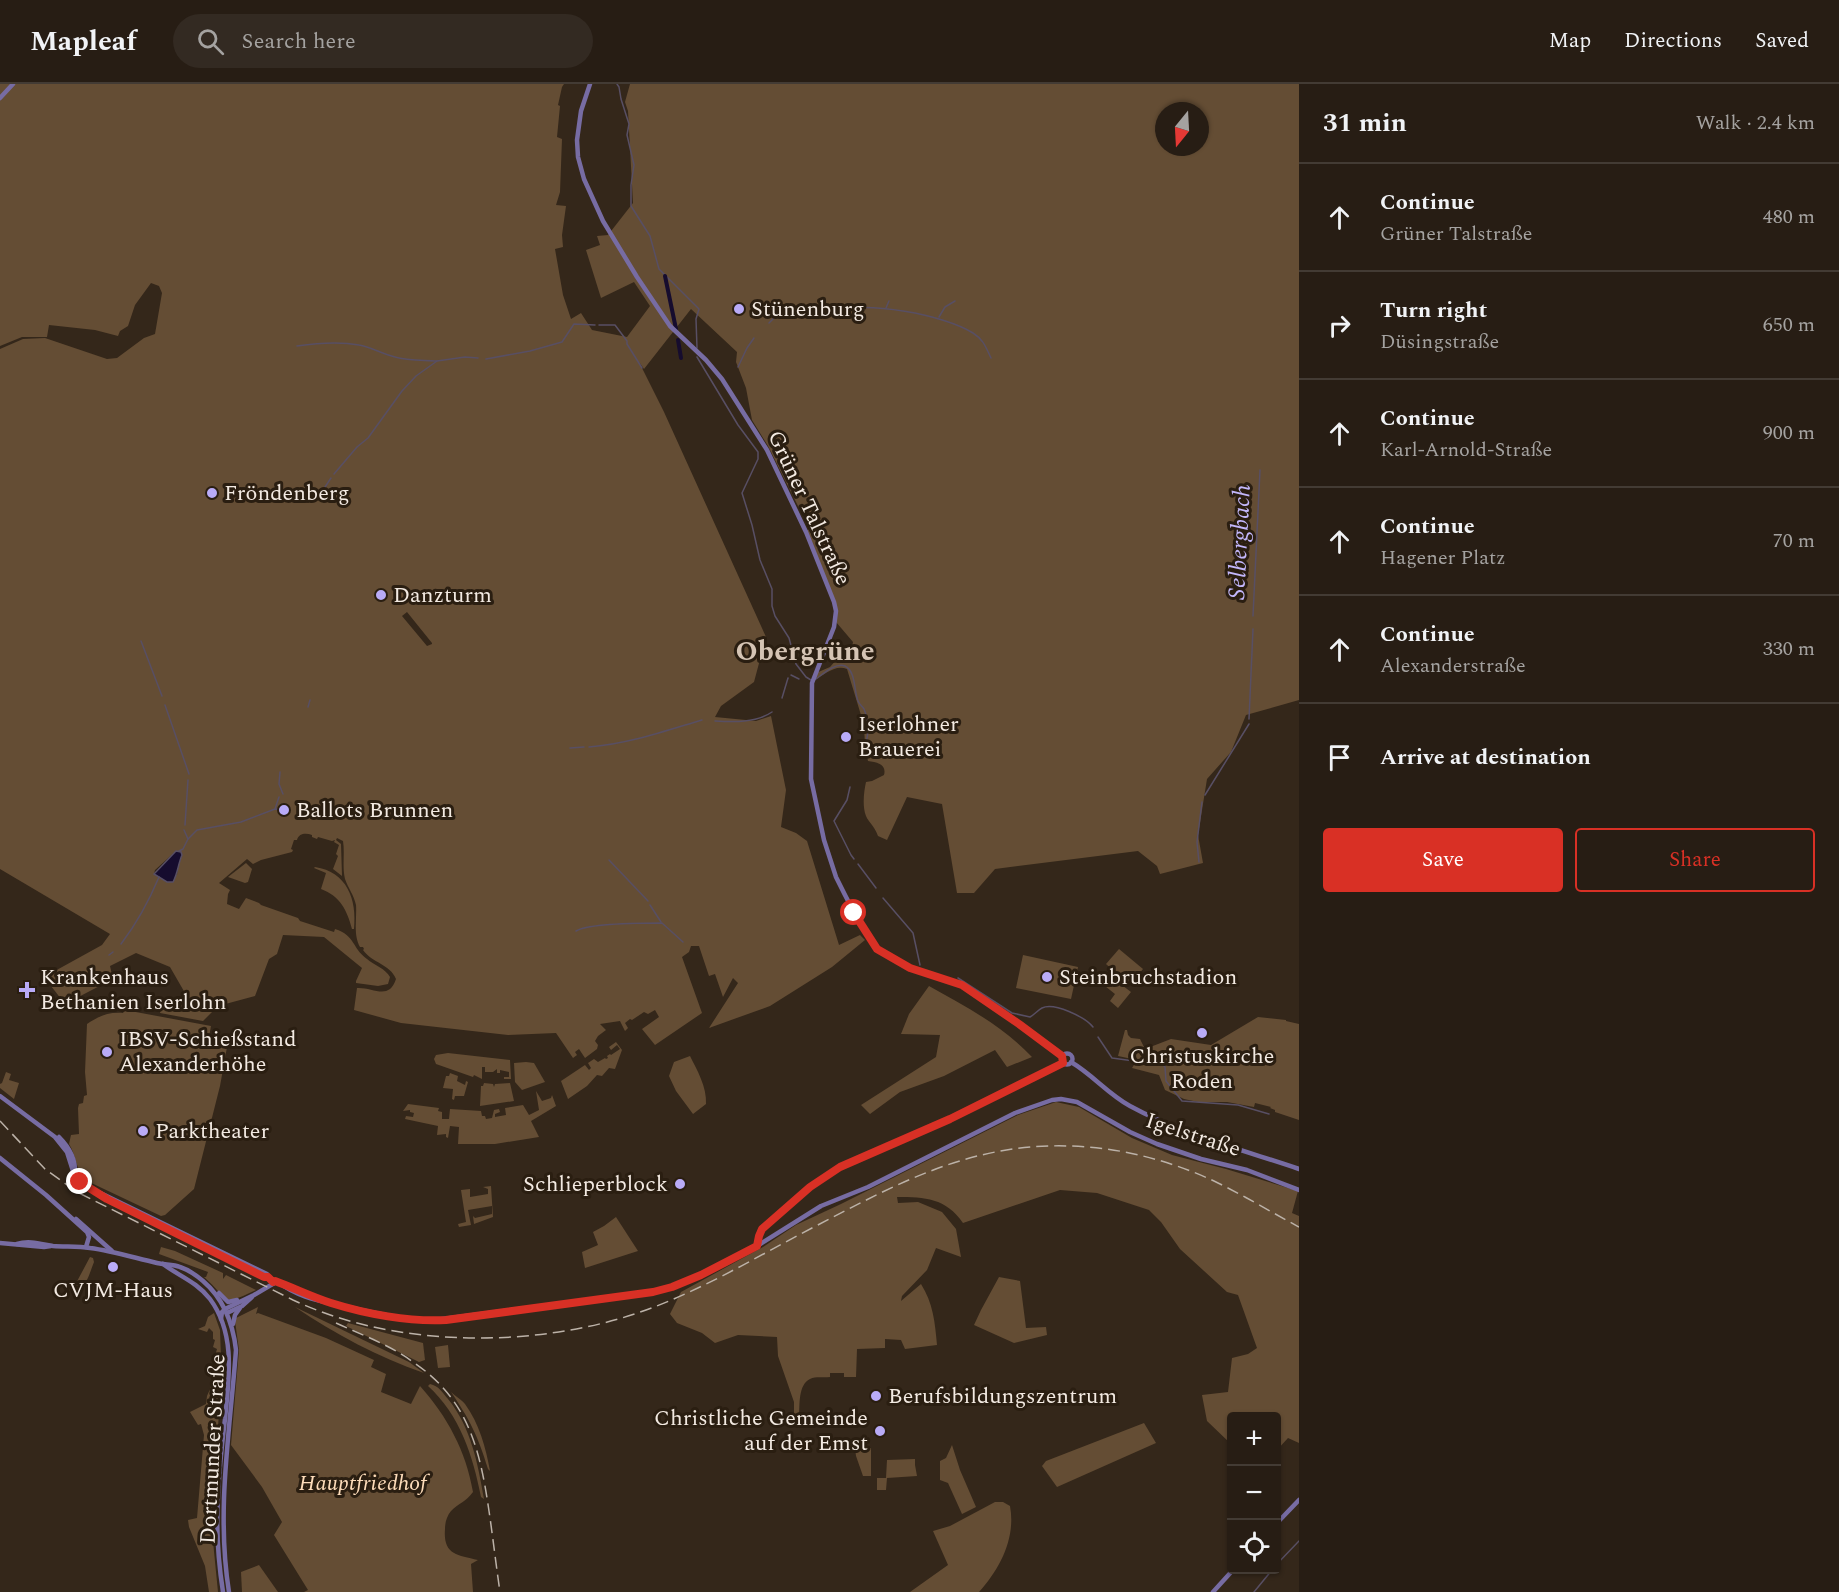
<!DOCTYPE html>
<html lang="en">
<head>
<meta charset="utf-8">
<style>
  :root { --surface:#271d14; --page:#332a22; --text:#f1f3f6; --muted:#a4a2a0; --line:#433b34; --accent:#d93025 }
  body { margin:0; font-family:Spectral,serif; background:var(--page); color:var(--text) }
  .controls { position:absolute; right:18px; bottom:18px; display:grid; overflow:hidden; border-radius:6px; box-shadow:0 2px 4px #0004 }
  .controls button { width:54px; height:54px; display:grid; place-items:center; padding:0; border:0; border-bottom:2px solid var(--line); background:var(--surface); color:var(--text); font:30px sans-serif }
  .compass { position:absolute; left:1155px; top:18px; width:54px; height:54px; border-radius:50%; background:var(--surface); box-shadow:0 2px 4px #0004; rotate:198deg }
  .stop { position:absolute; width:18px; height:18px; margin:-14px; border:4px solid #d93025; border-radius:50%; background:#fff }
  .stop.end { background:#d93025; border-color:#fff; box-shadow:0 2px 6px #0008 }
  .list { margin:0; padding:0; list-style:none }
  h2 { display:flex; justify-content:space-between; align-items:center; height:78px; margin:0; padding:0 24px; font-size:26px }
  h2 small { font-size:20px; font-weight:400; color:var(--muted) }
  .list li { display:grid; grid-template-columns:39px 1fr auto; gap:18px; align-items:center; box-sizing:border-box; height:108px; padding:0 24px; border-top:2px solid var(--line) }
  .list b { display:block; font-size:22px; white-space:nowrap }
  .list p { margin:0; font-size:20px; white-space:nowrap; color:var(--muted) }
  .list em { font-size:20px; font-style:normal; color:var(--muted) }
  .actions { display:flex; gap:12px; padding:18px 24px }
  .actions a { flex:1; padding:14px 0; border:2px solid var(--accent); border-radius:6px; text-align:center; font-size:21px; color:var(--accent) }
  .actions .main { background:var(--accent); color:#fff }
  .icon { flex:none; width:33px; height:33px; fill:none; stroke:currentColor; stroke-width:2; stroke-linecap:round; stroke-linejoin:round }
  .map { position:relative; flex:none; width:1299px; height:1508px; overflow:hidden }
  header { display:flex; align-items:center; gap:36px; box-sizing:border-box; height:84px; padding:0 30px; background:var(--surface); border-bottom:2px solid var(--line) }
  header strong { font-size:28px }
  nav { display:flex; gap:33px; margin-inline-start:auto; font-size:21px }
  .search { width:420px; height:54px; background:var(--page); display:flex; align-items:center; gap:15px; box-sizing:border-box; padding:0 21px; border-radius:33px; color:var(--muted); font-size:22px }
  main { display:flex }
  aside { flex:1; background:var(--surface) }
  .map>svg:first-child { display:block }
  .green { fill:#644d34; fill-rule:evenodd }
  .water { fill:#160c2e; stroke:#584f64; stroke-width:1.5 }
  .lines { fill:none; stroke-linecap:round; stroke-linejoin:round }
  .stream { stroke:#584f64; stroke-width:1.5 }
  .canal { stroke:#160c2e; stroke-width:4 }
  .secondary { stroke:#776ca3; stroke-width:4.5 }
  .rail { stroke:#bcb2a8; stroke-width:1.5; stroke-dasharray:12 6; stroke-linecap:butt }
  .route { stroke:#d93025; stroke-width:8 }
  .poi-dot { fill:#b9abf7; stroke:#2a1e11; stroke-width:2 }
  .labels { text-anchor:middle; dominant-baseline:central; stroke-width:6; stroke-linejoin:round; paint-order:stroke }
  .poi-label { font-size:22px; fill:#f3eae2; stroke:#2a1e11; text-anchor:start }
  .street-label { font-size:22px; fill:#f3eae2; stroke:#2a1e11 }
  .park-label { font-size:22px; font-style:italic; fill:#fddcba; stroke:#2a1e11 }
  .water-label { font-size:24px; font-style:italic; fill:#c3b7fb; stroke:#2a1e11 }
  .district-label { font-size:28px; font-weight:bold; fill:#d5c4b4; stroke:#2a1e11 }
</style>
</head>
<body>
<header>
<strong>Mapleaf</strong>
<div class="search"><svg class="icon" aria-label="search" viewBox="0 0 24 24"><circle cx="10" cy="10" r="6"/><path d="M15 15l6 6"/></svg>Search here</div>
<nav><a>Map</a><a>Directions</a><a>Saved</a></nav>
</header>
<main>
<div class="map">
<svg width="1299" height="1508" viewBox="0 0 1299 1508">
  <rect width="100%" height="100%" fill="#34271a"/>
  <g class="green">
    <path d="M0,0h564l-2,3 -4,18 2,1 -3,31 5,2 -2,53 -4,13 10,1 -4,29 1,12 -8,2 8,46 8,24 10,-6 11,17 35,7 23,-31 -16,-24 -33,16 -15,-48 14,-5 -3,-9 11,-1 25,-32 -5,-92 -3,-9 5,-18h669v616l-53,15 -15,37 -24,27 -9,56 5,28 -43,11 -3,-8 -19,-15 -143,18 -21,24h-17l-15,-89 -35,-7 -20,43 -9,-4c-4,-11 -9,-13 -12,-20 -4,-10 -2,-25 0,-34l6,-1 12,-6c3,-11 -8,-13 -16,-14l-3,-15 -1,-21 -17,-56c-12,-5 -23,6 -34,12l3,-8 14,-6 7,-8 4,1v2h6l3,-6 3,-14 -17,-20 1,-11 -31,-80 12,-7 -10,-14 -7,2 -33,-66 -16,-26 -6,-32 -10,-26 1,-10 -46,-43 -47,60 -5,-7 25,50 102,225 -12,45 -33,24 -6,11 41,4 15,-5 15,74 -5,37 15,6 11,8 32,104 21,-10 5,5 -33,27 -62,39 -61,22 29,-45 -5,-5 -10,19 -8,-23 -6,2 -10,-30h-8l-2,6 -7,5 20,56 -47,32 -13,-16 17,-12 -4,-7 -7,4 -4,-2 -12,8 -2,-1 -5,4 3,5 -3,3 -5,-10 -20,3 6,6 -8,6 -3,5 3,4 -1,4 -12,9 -6,-9 -4,3 2,3 -4,3 -17,-25 -48,2 -107,-12 -47,-13 3,-22c16,-1 32,13 39,-9 -6,-15 -24,-16 -33,-29l1,-1 -1,-2h-3c-7,-12 -3,-28 -4,-42 -2,-10 -8,-17 -11,-26 -3,-13 0,-26 -2,-38l-6,-3 -1,2 5,4 1,32 -9,-7 5,-13 -2,-2 3,-9 -5,-3 1,-2 -3,1 -14,-4 -1,2 -5,-2v-2c-6,-2 -13,-2 -15,5h-3l-3,9 2,1 -1,2 -31,8 -8,4 -6,-5 -28,24 11,7 -2,4 -1,10 12,5 7,-11 13,5 2,2 37,13 2,3 34,11 1,-3c21,7 16,18 32,30 7,6 19,10 23,18l-2,7 -10,2 -22,-3v-2l6,-13 -38,-31 -41,-2 -6,19 -8,5 -14,37 -37,10 -15,15 -43,-8 2,-11 21,4 2,-13 -15,-26 -34,-14 -26,13 3,13 -48,25 -21,-27 58,-32 8,-11 -110,-65v-520l23,-10 22,-1 62,21 10,-1 27,-20 11,-4 7,-41 -3,-7 -8,-3 -16,22 -7,21 -8,5 -2,5 -23,-6 -46,-5 -2,12h-25l-22,9zM1164,27h36v36h-36zM407,528l25,31v1l-5,2 -25,-30zM176,767l6,4 -4,8 -1,12 -15,3 -8,-4 1,-4z"/>
    <polygon points="246,779 252,785 248,798 245,799 228,793"/>
    <path d="M315,783c32,5 42,32 39,62h-2c-5,-19 -12,-33 -31,-40l5,-16 -12,-5z"/>
    <polygon points="1119,865 1143,885 1130,901 1106,880"/>
    <polygon points="1023,871 1078,883 1071,915 1016,904"/>
    <polygon points="1106,889 1131,908 1118,924 1110,917 1115,910 1100,898"/>
    <path d="M929,902c36,20 74,40 103,71l-25,10 -12,-17 -51,26 -44,16 -30,22 -9,-9 75,-48 4,-22 -39,-1 8,-20z"/>
    <path d="M125,926l86,16 -3,17 19,4 -7,39 -26,103 -29,26 -4,1 -76,-36c-9,-10 -9,-25 -16,-36l2,-9 8,-1 -1,-26 1,-4 4,-1 1,-7 3,-1 -2,-23 2,-48c12,-8 21,-12 36,-11z"/>
    <polygon points="1258,933 1286,936 1286,937 1299,940 1299,1036 1275,1028 1275,1026 1270,1024 1271,1023 1255,1019 1254,1023 1227,1018 1198,1018 1184,1015 1165,1006 1159,991 1132,984 1137,976 1118,972 1125,946 1127,946 1128,951 1131,954 1140,955 1145,965 1171,955 1211,961"/>
    <polygon points="616,958 622,966 615,985 609,984 602,992 597,991 587,1002 568,1015 561,997 585,981 589,986 591,984 588,979 594,975 598,978 605,974 606,975 608,974 607,972 610,970 611,971 620,965 617,961 611,966 609,963"/>
    <polygon points="448,969 510,976 511,995 504,995 504,993 509,993 509,988 500,986 500,989 497,989 497,985 493,988 485,988 485,983 482,983 482,995 474,991 473,993 436,980 434,975 436,971"/>
    <path d="M690,972c7,14 17,31 16,48l-13,10 -17,-23 -7,-15 5,-14z"/>
    <polygon points="526,978 534,979 545,998 522,1006 515,998 514,979"/>
    <polygon points="6,988 11,990 9,996 19,999 14,1015 0,1004 0,1000 2,999"/>
    <polygon points="450,989 458,992 457,997 465,1001 466,997 468,998 464,1012 455,1012 454,1016 452,1015 453,1005 443,1004 446,992 449,992"/>
    <polygon points="484,999 493,1000 494,1003 495,1000 510,999 514,1017 480,1022 481,1002 483,1002"/>
    <polygon points="536,1007 542,1017 551,1014 552,1011 556,1022 531,1037 539,1053 495,1060 458,1060 459,1043 450,1042 448,1054 446,1053 446,1050 437,1051 438,1042 405,1035 406,1032 413,1033 414,1029 410,1028 410,1026 403,1027 408,1020 439,1024 438,1027 442,1028 442,1035 449,1035 450,1025 481,1027 482,1032 485,1032 486,1035 492,1034 494,1026 499,1025 500,1028 495,1030 495,1033 506,1031 505,1024 523,1021 529,1031 539,1026"/>
    <path d="M1056,1018l23,5 53,31 40,17 54,14 72,22 -6,22 7,3v227l-11,-5 -11,12 -1,-34h-44l-1,28 -24,-23 -5,-26 26,-3 4,-34 16,-4 9,-6 -19,-53 -11,-3 -47,-43 -19,-27 -12,-12 -52,-17 -37,-3 -97,33c-17,-25 -38,-26 -66,-26l1,6 20,-1 24,10 14,17 5,28 -25,-9 -9,22 -25,26 -1,5 20,-17c12,19 14,38 16,61l-32,4 -4,-9 -16,-1v9l-28,1 -1,28h-12v-4h-14v4c-7,1 -14,-1 -20,2 -12,6 -10,25 -11,37l-5,2v-16l-16,-46 -1,-19 -39,-2 -23,8 -13,-10 -25,-10 -7,-9 11,-22 82,-45 33,-22 45,-21 177,-89z"/>
    <polygon points="491,1102 493,1133 474,1140 473,1132 475,1134 492,1130 492,1122 468,1126 471,1141 459,1143 458,1140 466,1138 461,1106 470,1105 470,1113 488,1110 488,1105 483,1103"/>
    <polygon points="616,1133 638,1167 585,1184 582,1168 598,1161 593,1148 604,1142"/>
    <path d="M161,1163l14,4 48,22v6l3,-4 30,15c-36,17 -25,11 -52,-13h2l2,-5 -49,-18z"/>
    <path d="M90,1173l3,1 1,4c-5,12 -7,26 -20,30v-5z"/>
    <polygon points="999,1193 1020,1197 1026,1244 1046,1243 1047,1251 1014,1259 974,1241 981,1226"/>
    <path d="M258,1223l-2,7 2,-1 68,25 48,22 -3,7 15,7 -5,18 30,12 9,-18c27,30 46,65 53,106 -7,10 -14,11 -22,19 -4,5 -6,11 -6,18 -2,25 11,26 33,31l-7,4 2,28h-169l4,-2 -34,-55 8,-13 -20,-35 -31,-42 8,-95 -4,-29 1,-3z"/>
    <path d="M295,1223l114,55 15,11c-46,-16 -89,-39 -129,-66z"/>
    <polygon points="214,1229 220,1246 221,1274 215,1272 217,1265 213,1263 215,1256 213,1255 213,1248 209,1244 207,1248 198,1245 205,1242 208,1233"/>
    <polygon points="348,1239 423,1259 425,1276 419,1278 346,1242"/>
    <polygon points="448,1261 450,1283 438,1284 435,1263"/>
    <polygon points="223,1275 211,1437 218,1508 209,1508 205,1482 189,1443 188,1436 197,1434 204,1351 201,1340 198,1341 190,1328 206,1320 207,1312"/>
    <path d="M430,1300c9,2 12,8 18,15 23,28 30,65 36,100l-3,-2c-8,-41 -21,-82 -53,-111z"/>
    <path d="M451,1308c4,4 11,8 14,12 14,19 21,44 25,67l-2,-2c-10,-33 -18,-49 -37,-77z"/>
    <polygon points="1144,1339 1156,1359 1057,1403 1042,1382 1046,1377"/>
    <polygon points="952,1361 960,1386 976,1423 962,1430 948,1399 940,1396 940,1377 946,1374"/>
    <polygon points="855,1364 871,1364 871,1392 863,1392 856,1372"/>
    <polygon points="915,1375 915,1381 917,1392 887,1394 886,1406 877,1406 877,1394 886,1394 887,1376"/>
    <path d="M995,1418h8l7,4c6,32 -10,63 -31,86h-69l38,-27 -15,-34 17,-5z"/>
    <polygon points="259,1481 278,1508 242,1508 241,1488"/>
  </g>
  <path class="water" d="M176,767l5,1 1,3c-4,9 -4,18 -9,27h-6l-13,-8z"/>
  <g class="lines">
    <g class="stream">
      <polyline points="617,0 619,3 621,15 629,40 627,51 634,81 631,101 631,122 650,152 659,185 699,225 696,235 697,264"/>
      <polyline points="886,224 889,217"/>
      <path d="M834,228c31,-12 111,3 139,21 11,7 13,15 18,25"/>
      <polyline points="939,233 945,223 955,217"/>
      <polyline points="769,239 774,234 778,233"/>
      <polyline points="599,241 615,241 627,257 627,260 642,284"/>
      <path d="M297,262c20,-3 41,-5 62,-1 12,2 23,9 36,12 13,4 28,3 42,4"/>
      <polyline points="697,273 738,341 758,368 758,375 742,409 752,441 760,476 772,505 772,522 775,532 789,554 796,580 806,593 811,596"/>
      <polyline points="486,275 530,267 562,258 574,240 595,241"/>
      <polyline points="738,283 747,264 754,254"/>
      <polyline points="334,390 357,363 368,354 402,307 416,292 437,277 465,273 478,274"/>
      <polyline points="325,403 331,394"/>
      <polyline points="1253,532 1260,386"/>
      <polyline points="141,557 162,612"/>
      <polyline points="791,591 799,595"/>
      <path d="M816,595c7,-5 20,-17 29,-13 11,5 9,26 13,35 1,3 4,5 6,8 4,9 5,24 2,33"/>
      <polyline points="782,614 788,594"/>
      <polyline points="165,621 189,690"/>
      <polyline points="308,623 310,616"/>
      <polyline points="1249,635 1253,545"/>
      <path d="M715,637c19,1 41,2 57,-9"/>
      <path d="M589,663c39,-3 76,-16 113,-27"/>
      <polyline points="570,664 584,663"/>
      <polyline points="280,688 279,700 283,710"/>
      <polyline points="850,703 847,716 834,737 851,771 854,775"/>
      <polyline points="1205,711 1249,640"/>
      <polyline points="275,725 279,713"/>
      <polyline points="185,741 188,696"/>
      <polyline points="184,746 188,755"/>
      <polyline points="179,767 183,765 188,755 197,746 241,738 275,725 284,726"/>
      <polyline points="609,776 648,817"/>
      <polyline points="1199,778 1197,758 1202,718"/>
      <polyline points="858,780 876,804"/>
      <polyline points="883,814 913,849 920,881"/>
      <polyline points="650,821 661,838"/>
      <path d="M576,847c13,-8 69,-8 86,-8l21,19"/>
      <path d="M121,860c16,-21 28,-43 38,-67"/>
      <polyline points="109,871 113,868"/>
      <path d="M958,894l54,35 18,4c4,-2 8,-7 12,-9 12,-6 43,9 51,19"/>
      <polyline points="1098,953 1112,974 1163,981 1165,983 1166,997 1182,1017 1238,1021 1269,1030"/>
      <polyline points="1276,1481 1299,1457"/>
      <polyline points="1254,1508 1272,1486"/>
    </g>
    <g class="canal">
      <polyline points="665,192 676,245"/>
      <polyline points="678,256 681,274"/>
    </g>
    <g class="secondary">
      <polyline points="590,0 581,27 577,56 578,73 584,95 603,137 637,193 670,242 706,276 722,295 767,366 806,448 834,518 836,527 834,543 812,599 811,695 824,756 836,793 845,811 858,836 877,865 910,884 962,901 1019,940 1062,972"/>
      <polyline points="0,14 13,0"/>
      <circle cx="1067" cy="975" r="5.5"/>
      <path d="M1071,978c22,13 37,32 59,44 49,27 116,45 169,63"/>
      <polyline points="0,1012 55,1053 67,1068 73,1087 80,1098 86,1102 267,1190 273,1198"/>
      <path d="M59,1053c10,10 17,23 16,37"/>
      <polyline points="0,1074 46,1111 87,1148 89,1153 86,1163"/>
      <polyline points="104,1112 107,1115 172,1146"/>
      <polyline points="76,1135 112,1167"/>
      <polyline points="193,1157 264,1193 268,1193"/>
      <polyline points="0,1159 44,1163 51,1162"/>
      <path d="M17,1160c12,-4 24,0 36,2 12,1 25,0 37,2 23,3 45,10 67,15 8,2 16,1 23,4 9,3 16,8 23,14 21,18 30,43 33,69 -6,81 -20,161 -7,242"/>
      <polyline points="757,1162 759,1152 762,1145 810,1103 840,1083 950,1035 1063,979"/>
      <path d="M163,1180c16,12 34,18 47,35 26,35 19,79 15,120 -3,25 -6,51 -7,77 -2,32 0,64 5,96"/>
      <path d="M278,1198c22,17 45,19 70,25 26,6 53,12 79,14l226,-29 19,-5 29,-12 56,-29 64,-40 47,-19 147,-74 37,-13 9,-1 16,3 53,30 27,12 44,15 46,11 52,20"/>
      <polyline points="284,1201 326,1217"/>
      <polyline points="219,1209 228,1218 237,1216"/>
      <polyline points="227,1229 242,1222 252,1213"/>
      <polyline points="221,1235 222,1228 225,1225 254,1211 276,1198"/>
      <polyline points="233,1240 235,1231 240,1224"/>
      <polyline points="1276,1440 1299,1416"/>
      <polyline points="1213,1508 1233,1486"/>
    </g>
    <g class="rail">
      <path d="M0,1037l45,48 32,23 216,108c106,50 253,49 361,7 55,-21 106,-52 158,-79 85,-44 157,-85 257,-82 49,1 100,14 145,35 29,14 57,31 85,46"/>
      <path d="M336,1239c26,12 54,22 77,39 55,37 67,87 76,149 4,27 7,54 11,81"/>
    </g>
  </g>
  <g class="lines">
    <path class="route" d="M80,1098l27,17 157,78h4l5,5 2,-1c19,7 37,16 56,22 35,11 78,19 115,17l207,-28 19,-5 29,-12 56,-29 2,-10 3,-7 48,-42 30,-20 110,-48 113,-56 -1,-7 -43,-32 -57,-39 -52,-17 -33,-19 -23,-36"/>
  </g>
  <g class="poi-dot">
    <circle cx="739" cy="225" r="6"/>
    <circle cx="212" cy="409" r="6"/>
    <circle cx="381" cy="511" r="6"/>
    <circle cx="846" cy="653" r="6"/>
    <circle cx="284" cy="726" r="6"/>
    <circle cx="1047" cy="893" r="6"/>
    <path d="M24 897h6v6h6v6h-6v6h-6v-6h-6v-6h6z"/>
    <circle cx="1202" cy="949" r="6"/>
    <circle cx="107" cy="968" r="6"/>
    <circle cx="143" cy="1047" r="6"/>
    <circle cx="680" cy="1100" r="6"/>
    <circle cx="113" cy="1183" r="6"/>
    <circle cx="876" cy="1312" r="6"/>
    <circle cx="880" cy="1347" r="6"/>
  </g>
  <g class="labels">
    <g class="poi-label">
      <text x="751" y="225">Stünenburg</text>
      <text x="224" y="409">Fröndenberg</text>
      <text x="393" y="511">Danzturm</text>
      <text x="858" y="640">Iserlohner<tspan x="858" dy="25">Brauerei</tspan></text>
      <text x="296" y="726">Ballots Brunnen</text>
      <text x="40" y="893">Krankenhaus<tspan x="40" dy="25">Bethanien Iserlohn</tspan></text>
      <text x="1059" y="893">Steinbruchstadion</text>
      <text x="119" y="955">IBSV-Schießstand<tspan x="119" dy="25">Alexanderhöhe</tspan></text>
      <text x="1202" y="972" text-anchor="middle">Christuskirche<tspan x="1202" dy="25">Roden</tspan></text>
      <text x="155" y="1047">Parktheater</text>
      <text x="668" y="1100" text-anchor="end">Schlieperblock</text>
      <text x="113" y="1206" text-anchor="middle">CVJM-Haus</text>
      <text x="888" y="1312">Berufsbildungszentrum</text>
      <text x="868" y="1334" text-anchor="end">Christliche Gemeinde<tspan x="868" dy="25">auf der Emst</tspan></text>
    </g>
    <g class="street-label">
      <text transform="translate(809 424) rotate(65)">Grüner Talstraße</text>
      <text transform="translate(1193 1051) rotate(18)">Igelstraße</text>
      <text transform="translate(213 1365) rotate(-87)">Dortmunder Straße</text>
    </g>
    <g class="park-label">
      <text x="363" y="1399">Hauptfriedhof</text>
    </g>
    <g class="water-label">
      <text transform="translate(1240 458) rotate(-87)">Selbergbach</text>
    </g>
    <g class="district-label">
      <text x="805" y="567">Obergrüne</text>
    </g>
  </g>
</svg>
<div class="controls">
<button>+</button>
<button>−</button>
<button><svg class="icon" aria-label="locate" viewBox="0 0 24 24"><circle cx="12" cy="12" r="6"/><path d="M12 2v4M12 18v4M2 12h4M18 12h4"/></svg></button>
</div>
<svg class="compass" viewBox="-18 -18 36 36"><path d="M0-13l5 13h-10z" fill="#e53935"/><path d="M0 13l5-13h-10z" fill="#a4a2a0"/></svg>
<div class="stop" style="left:854px;top:829px"></div>
<div class="stop end" style="left:80px;top:1098px"></div>
</div>
<aside>
<h2>31 min<small>Walk · 2.4 km</small></h2>
<ul class="list">
<li><svg class="icon" aria-label="ahead" viewBox="0 0 24 24"><path d="M12 20V5M6 11l6-6 6 6"/></svg><div><b>Continue</b><p>Grüner Talstraße</p></div><em>480 m</em></li>
<li><svg class="icon" aria-label="right" viewBox="0 0 24 24"><path d="M7 20v-9h11M14 6l5 5-5 5"/></svg><div><b>Turn right</b><p>Düsingstraße</p></div><em>650 m</em></li>
<li><svg class="icon" aria-label="ahead" viewBox="0 0 24 24"><path d="M12 20V5M6 11l6-6 6 6"/></svg><div><b>Continue</b><p>Karl-Arnold-Straße</p></div><em>900 m</em></li>
<li><svg class="icon" aria-label="ahead" viewBox="0 0 24 24"><path d="M12 20V5M6 11l6-6 6 6"/></svg><div><b>Continue</b><p>Hagener Platz</p></div><em>70 m</em></li>
<li><svg class="icon" aria-label="ahead" viewBox="0 0 24 24"><path d="M12 20V5M6 11l6-6 6 6"/></svg><div><b>Continue</b><p>Alexanderstraße</p></div><em>330 m</em></li>
<li><svg class="icon" aria-label="arrive" viewBox="0 0 24 24"><path d="M6 21V4h12l-3 4 3 4H6"/></svg><div><b>Arrive at destination</b></div></li>
</ul>
<div class="actions"><a class="main">Save</a><a>Share</a></div>
</aside>
</main>
</body>
</html>
